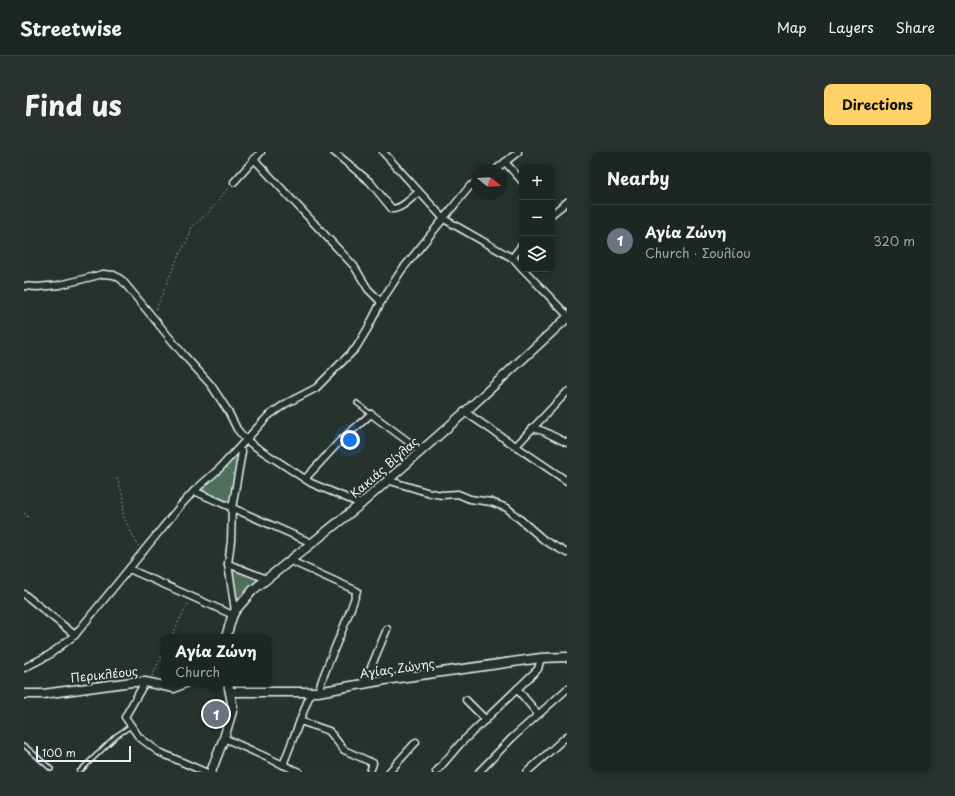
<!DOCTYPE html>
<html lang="en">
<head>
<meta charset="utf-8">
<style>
  :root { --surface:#1c2622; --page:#29322f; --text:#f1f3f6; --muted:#a0a5a5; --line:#3a4340; --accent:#ffd166 }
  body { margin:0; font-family:"Playpen Sans",sans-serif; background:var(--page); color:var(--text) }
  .controls { position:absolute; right:12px; top:12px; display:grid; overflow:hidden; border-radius:8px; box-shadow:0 2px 10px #0003 }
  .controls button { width:36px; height:36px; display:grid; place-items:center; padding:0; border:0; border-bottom:1px solid var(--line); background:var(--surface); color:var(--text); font:20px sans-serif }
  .compass { position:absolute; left:447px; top:12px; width:36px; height:36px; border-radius:50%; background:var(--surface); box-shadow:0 2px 10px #0003; rotate:108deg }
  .scale { position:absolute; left:12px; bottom:10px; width:95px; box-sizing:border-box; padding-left:4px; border:2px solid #e8f1f8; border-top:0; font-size:11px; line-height:14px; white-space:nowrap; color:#e8f1f8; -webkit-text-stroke:3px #26332d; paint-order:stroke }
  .you { position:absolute; left:326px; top:288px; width:14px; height:14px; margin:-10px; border:3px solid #fff; border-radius:50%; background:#1a73e8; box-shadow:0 0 0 6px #1a73e833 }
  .badge { display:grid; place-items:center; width:26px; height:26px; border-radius:50%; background:var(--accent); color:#fff; font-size:13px; font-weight:700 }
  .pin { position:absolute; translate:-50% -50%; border:2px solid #fff; box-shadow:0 1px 4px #0006 }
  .popup { position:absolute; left:137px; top:482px; width:110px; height:52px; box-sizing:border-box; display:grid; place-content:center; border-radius:8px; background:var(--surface); filter:drop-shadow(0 1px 3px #0005); font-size:13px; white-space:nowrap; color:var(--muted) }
  .popup b { font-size:15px; color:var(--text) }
  .popup::after { content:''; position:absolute; left:50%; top:100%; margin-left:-8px; border:8px solid transparent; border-top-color:var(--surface) }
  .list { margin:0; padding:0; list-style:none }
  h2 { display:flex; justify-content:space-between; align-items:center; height:52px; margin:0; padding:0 16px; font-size:17px }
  h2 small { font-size:13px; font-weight:400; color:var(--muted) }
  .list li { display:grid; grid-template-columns:26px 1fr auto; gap:12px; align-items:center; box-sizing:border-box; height:72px; padding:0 16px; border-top:1px solid var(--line) }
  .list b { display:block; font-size:15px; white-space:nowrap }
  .list p { margin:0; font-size:13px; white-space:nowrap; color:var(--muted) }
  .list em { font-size:13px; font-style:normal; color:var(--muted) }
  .icon { flex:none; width:22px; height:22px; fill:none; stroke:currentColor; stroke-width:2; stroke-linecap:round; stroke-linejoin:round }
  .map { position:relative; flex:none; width:543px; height:620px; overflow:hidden; border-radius:8px }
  header { display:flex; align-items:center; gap:24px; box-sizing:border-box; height:56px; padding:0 20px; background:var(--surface); border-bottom:1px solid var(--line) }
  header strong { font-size:19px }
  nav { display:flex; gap:22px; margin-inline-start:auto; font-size:14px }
  .intro { display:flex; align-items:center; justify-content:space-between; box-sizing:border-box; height:96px; padding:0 24px }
  h1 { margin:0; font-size:28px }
  .button { padding:10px 18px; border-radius:8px; background:var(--accent); color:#111; font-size:14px; font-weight:700 }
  main { display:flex; gap:24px; padding:0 24px }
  aside { flex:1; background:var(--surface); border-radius:8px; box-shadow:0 2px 10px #0003 }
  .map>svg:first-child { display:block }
  .green { fill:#506f58; stroke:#9cb0a8 }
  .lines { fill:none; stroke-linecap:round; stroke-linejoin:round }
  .lane-casing { stroke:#e8f1f8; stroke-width:6 }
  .street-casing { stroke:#e8f1f8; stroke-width:9 }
  .secondary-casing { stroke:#e8f1f8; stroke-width:11 }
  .path { stroke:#e8f1f8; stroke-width:1; stroke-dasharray:1 3; stroke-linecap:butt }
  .lane { stroke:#26332d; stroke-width:3 }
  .street { stroke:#26332d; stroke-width:6 }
  .secondary { stroke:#26332d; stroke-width:8 }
  .labels { text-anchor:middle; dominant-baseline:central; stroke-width:4; stroke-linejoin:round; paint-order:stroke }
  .street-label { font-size:12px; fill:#e8f1f8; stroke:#26332d }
</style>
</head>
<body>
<header>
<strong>Streetwise</strong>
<nav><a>Map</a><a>Layers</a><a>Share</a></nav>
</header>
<div class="intro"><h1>Find us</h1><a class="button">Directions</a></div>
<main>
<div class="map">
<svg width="543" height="620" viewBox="0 0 543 620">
  <rect width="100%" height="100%" fill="#26332d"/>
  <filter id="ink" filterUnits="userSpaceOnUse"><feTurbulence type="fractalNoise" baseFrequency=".025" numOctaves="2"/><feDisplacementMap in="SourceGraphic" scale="8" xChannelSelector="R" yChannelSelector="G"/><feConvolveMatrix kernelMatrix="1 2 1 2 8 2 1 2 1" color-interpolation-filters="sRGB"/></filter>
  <g filter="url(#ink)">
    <g class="green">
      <polygon points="210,307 214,310 207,350 178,338"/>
      <polygon points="208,416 236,427 215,446 212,445"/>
    </g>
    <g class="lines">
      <defs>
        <g id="lane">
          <polyline points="333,251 347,262"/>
          <polyline points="0,594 1,594 27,617"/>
          <polyline points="55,620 92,584 107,574"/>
        </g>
        <g id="street">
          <path d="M310,0l36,30 22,27c10,0 19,-11 27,-17"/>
          <polyline points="359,0 420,67 490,107 498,116"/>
          <polyline points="230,7 330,114 344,137 357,150"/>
          <polyline points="481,10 498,29"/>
          <polyline points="471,18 494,0"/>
          <polyline points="210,30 237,0"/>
          <polyline points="528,62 543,50"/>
          <polyline points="488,106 498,93"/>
          <polyline points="499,117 543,163"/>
          <polyline points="0,134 13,135 36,133 79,122 90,123 98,128 159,202 187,233 204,259 213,277 222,288 232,295 287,331 337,352"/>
          <polyline points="441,260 543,329"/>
          <polyline points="508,276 519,279 543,291"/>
          <polyline points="492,294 543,240"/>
          <polyline points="281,327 315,290 347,262 397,299"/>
          <polyline points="363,328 406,341 418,343 434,342 446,347 467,350 483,356 521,389 543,401"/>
          <polyline points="170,339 288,391"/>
          <path d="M267,409l66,30c-11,35 -28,66 -39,101"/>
          <polyline points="204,412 243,427"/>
          <polyline points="105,417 209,463"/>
          <polyline points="0,442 51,483"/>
          <polyline points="211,459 204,412 207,389 208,356 218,300 214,297"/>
          <polyline points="0,516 25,503 51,483 157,353 170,339 196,316 244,264 261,252 292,236 332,196 344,176 357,150 377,119 446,34 453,30"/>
          <polyline points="121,530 101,565 115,585 135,600 181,620"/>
          <polyline points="340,532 363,477"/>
          <polyline points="493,537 514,562"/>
          <polyline points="442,548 462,568"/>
          <polyline points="276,569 305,579 320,598 349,611 346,620"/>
          <polyline points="200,586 275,620"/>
          <polyline points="259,613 287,540"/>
          <polyline points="365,620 392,590"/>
          <polyline points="412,620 436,592 514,517 517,506"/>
          <polyline points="455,620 488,586 543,537"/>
          <polyline points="503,620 543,584"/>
        </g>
        <g id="secondary">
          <polyline points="202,485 208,465 211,459 229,438 337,352 441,260 543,166"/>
          <polyline points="206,540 294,540 361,528 517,506 543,505"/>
          <polyline points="0,542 19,542 108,530 121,530 150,536 161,531"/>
          <polyline points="187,620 200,586 209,556 204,531"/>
        </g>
      </defs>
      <use href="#lane" class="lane-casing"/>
      <use href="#street" class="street-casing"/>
      <use href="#secondary" class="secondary-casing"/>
      <g class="path">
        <polyline points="132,157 153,107 164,87 168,75 186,59 205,35"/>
        <polyline points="93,326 100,347 99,364 115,395"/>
        <polyline points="0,361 5,366"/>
        <polyline points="147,485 164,451"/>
        <polyline points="128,524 140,499"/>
      </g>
      <use href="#lane" class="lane"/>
      <use href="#street" class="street"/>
      <use href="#secondary" class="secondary"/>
    </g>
  </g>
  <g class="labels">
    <g class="street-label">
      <text transform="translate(360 315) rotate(-41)">Κακιάς Βίγλας</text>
      <text transform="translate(373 516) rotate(-8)">Αγίας Ζώνης</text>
      <text transform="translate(80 522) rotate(-6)">Περικλέους</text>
    </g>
  </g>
</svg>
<div class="controls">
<button>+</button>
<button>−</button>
<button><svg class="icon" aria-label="layers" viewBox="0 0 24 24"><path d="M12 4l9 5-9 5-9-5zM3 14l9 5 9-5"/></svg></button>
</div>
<svg class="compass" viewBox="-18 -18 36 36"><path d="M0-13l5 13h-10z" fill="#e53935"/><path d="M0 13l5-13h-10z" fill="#a0a5a5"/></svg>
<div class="scale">100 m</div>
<div class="you"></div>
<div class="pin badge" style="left:192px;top:562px;background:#6b7280">1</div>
<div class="popup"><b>Αγία Ζώνη</b>Church</div>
</div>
<aside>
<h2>Nearby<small></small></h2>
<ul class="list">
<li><span class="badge" style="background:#6b7280">1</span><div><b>Αγία Ζώνη</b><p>Church · Σουλίου</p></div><em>320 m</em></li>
</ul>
</aside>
</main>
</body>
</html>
